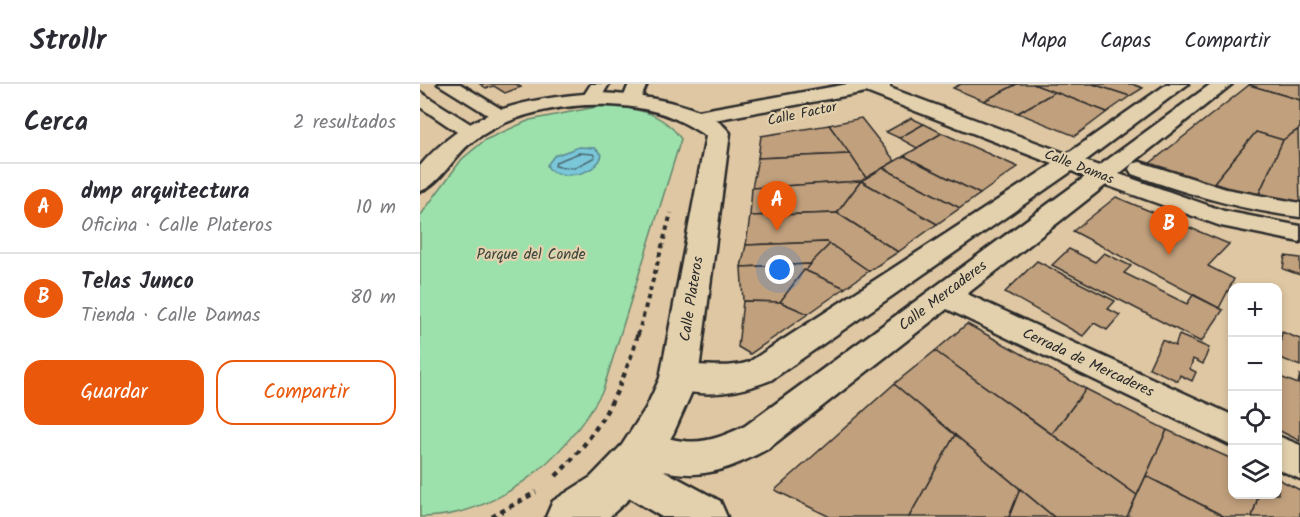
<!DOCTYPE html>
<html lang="es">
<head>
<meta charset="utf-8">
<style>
  :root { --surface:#fff; --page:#f7f7f7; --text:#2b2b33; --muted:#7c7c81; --line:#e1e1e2; --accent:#ea580c }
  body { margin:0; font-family:Kalam,sans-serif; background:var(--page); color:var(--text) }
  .controls { position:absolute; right:18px; bottom:18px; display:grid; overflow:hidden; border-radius:12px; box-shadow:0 3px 9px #0003 }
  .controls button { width:54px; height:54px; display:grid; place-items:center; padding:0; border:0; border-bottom:2px solid var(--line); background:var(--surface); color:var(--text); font:30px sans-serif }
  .you { position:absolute; left:360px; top:186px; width:21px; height:21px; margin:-15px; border:4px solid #fff; border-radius:50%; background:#1a73e8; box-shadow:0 0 0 9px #1a73e833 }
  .badge { display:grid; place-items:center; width:39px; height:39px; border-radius:50%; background:var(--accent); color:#fff; font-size:20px; font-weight:700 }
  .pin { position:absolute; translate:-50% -50px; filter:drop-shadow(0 2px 3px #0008) }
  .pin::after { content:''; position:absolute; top:32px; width:21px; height:18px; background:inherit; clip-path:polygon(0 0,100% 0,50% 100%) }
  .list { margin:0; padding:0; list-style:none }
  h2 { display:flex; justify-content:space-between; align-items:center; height:78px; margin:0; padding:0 24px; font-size:26px }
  h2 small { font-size:20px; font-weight:400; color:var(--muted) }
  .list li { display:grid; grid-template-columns:39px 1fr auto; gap:18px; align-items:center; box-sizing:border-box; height:90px; padding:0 24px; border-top:2px solid var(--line) }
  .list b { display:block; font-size:22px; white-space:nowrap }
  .list p { margin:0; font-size:20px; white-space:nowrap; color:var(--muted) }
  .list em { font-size:20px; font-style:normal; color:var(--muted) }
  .actions { display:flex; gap:12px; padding:18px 24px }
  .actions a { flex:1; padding:14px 0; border:2px solid var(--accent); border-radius:18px; text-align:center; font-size:21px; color:var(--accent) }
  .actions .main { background:var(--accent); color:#fff }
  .icon { flex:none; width:33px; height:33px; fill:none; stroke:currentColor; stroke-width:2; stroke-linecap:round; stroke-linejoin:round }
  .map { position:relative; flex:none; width:880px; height:433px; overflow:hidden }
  header { display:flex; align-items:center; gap:36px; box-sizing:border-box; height:84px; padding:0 30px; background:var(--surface); border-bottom:2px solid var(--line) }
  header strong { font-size:28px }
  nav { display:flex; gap:33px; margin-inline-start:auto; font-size:21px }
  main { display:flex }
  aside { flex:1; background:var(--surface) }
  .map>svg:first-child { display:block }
  .green { fill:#9ce0ab; stroke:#64866b; stroke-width:1.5 }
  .water { fill:#7ac7d9; stroke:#5a8993; stroke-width:1.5 }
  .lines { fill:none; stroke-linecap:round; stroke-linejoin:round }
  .shore { stroke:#4b6971; stroke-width:1.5 }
  .building { fill:#c1a07d; stroke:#2b2b2b; stroke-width:1.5 }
  .street-casing { stroke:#2b2b2b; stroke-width:5 }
  .secondary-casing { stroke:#2b2b2b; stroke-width:5 }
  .path-far1 { stroke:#2b2b2b; stroke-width:4; stroke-dasharray:4.5 4.5; stroke-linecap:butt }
  .path { stroke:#2b2b2b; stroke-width:4.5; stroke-dasharray:5 5; stroke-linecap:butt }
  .street { fill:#e3d1ae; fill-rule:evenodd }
  .secondary { fill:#e3d1ae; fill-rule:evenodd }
  .labels { text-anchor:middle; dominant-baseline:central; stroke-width:4.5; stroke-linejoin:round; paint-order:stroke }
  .far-street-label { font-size:14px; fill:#2b2b2b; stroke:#e3d1ae }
  .park-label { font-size:15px; fill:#3c463e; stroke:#e3d1ae }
  .street-label { font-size:15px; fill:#2b2b2b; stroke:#e3d1ae }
</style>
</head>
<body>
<header>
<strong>Strollr</strong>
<nav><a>Mapa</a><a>Capas</a><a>Compartir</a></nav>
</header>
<main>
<aside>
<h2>Cerca<small>2 resultados</small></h2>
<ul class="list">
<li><span class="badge">A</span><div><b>dmp arquitectura</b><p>Oficina · Calle Plateros</p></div><em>10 m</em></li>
<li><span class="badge">B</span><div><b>Telas Junco</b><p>Tienda · Calle Damas</p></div><em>80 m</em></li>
</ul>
<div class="actions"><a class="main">Guardar</a><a>Compartir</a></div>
</aside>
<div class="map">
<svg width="880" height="433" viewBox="0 0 880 433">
  <rect width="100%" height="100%" fill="#dfc7a3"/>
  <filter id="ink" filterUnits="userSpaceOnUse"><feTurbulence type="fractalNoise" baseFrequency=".0167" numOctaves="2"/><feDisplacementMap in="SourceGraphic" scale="12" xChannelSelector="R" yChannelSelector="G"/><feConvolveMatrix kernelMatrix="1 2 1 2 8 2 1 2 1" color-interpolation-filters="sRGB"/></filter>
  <g filter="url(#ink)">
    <path class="green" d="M181,22c32,1 61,5 80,33l-78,251c-37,67 -103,127 -183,127v-301l42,-57 23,-19 45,-20z"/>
    <path class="water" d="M159,63l16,1 7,7c-5,19 -39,26 -53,14l-2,-4 7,-9z"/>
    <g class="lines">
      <polygon class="shore" points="159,69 173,70 175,73 154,84 135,82 136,78"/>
    </g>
    <g class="building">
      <polygon points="60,0 96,0 101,3 85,9 74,2 66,4"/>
      <polygon points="541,0 597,0 564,17 533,4"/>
      <polygon points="597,0 613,0 635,8 598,29 564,17"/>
      <polygon points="613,0 673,0 710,12 687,28"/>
      <polygon points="673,0 712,0 723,4 710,12"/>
      <polygon points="830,0 880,0 880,16 829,1"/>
      <polygon points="829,1 880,16 880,44 863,56 836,48 792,101 729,80"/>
      <polygon points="635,8 687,28 655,52 598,29"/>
      <polygon points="441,34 475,77 446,94 409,41"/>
      <polygon points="491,34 504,40 479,54 466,48"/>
      <polygon points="504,40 522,49 497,64 479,54"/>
      <polygon points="409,41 430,70 338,74 341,52"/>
      <polygon points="878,46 880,120 837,114 863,56"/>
      <polygon points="836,48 863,56 837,114 792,101"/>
      <polygon points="522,49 598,83 560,110 484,72"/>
      <polygon points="430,70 446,94 441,97 332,104 338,74"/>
      <polygon points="484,72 560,110 540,124 463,84"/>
      <polygon points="463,84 540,124 517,140 441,97"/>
      <polygon points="441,97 417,129 330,132 332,104"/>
      <polygon points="441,97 517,140 478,168 417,129"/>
      <polygon points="696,113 809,160 788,182 814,195 799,224 653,147"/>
      <polygon points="417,129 478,168 449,187 407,158 326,161 330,132"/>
      <polygon points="407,158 410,160 391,180 321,183 326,161"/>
      <polygon points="410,160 449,187 425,204 384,186"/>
      <polygon points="649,165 675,178 684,169 711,182 704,189 767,220 773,211 803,226 781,258 632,181"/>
      <polygon points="865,172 880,174 880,191 863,185"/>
      <polygon points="617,177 695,217 688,225 700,231 687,246 674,239 663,252 585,208"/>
      <polygon points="391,180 360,218 323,217 321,183"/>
      <polygon points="384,186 425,204 388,230 360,218"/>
      <polygon points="323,217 360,218 388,230 330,270 318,263"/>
      <polygon points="547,240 666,305 632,350 515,267"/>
      <polygon points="862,248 880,255 880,282 858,273"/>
      <polygon points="759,251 789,264 783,280 773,275 770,285 776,288 772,297 760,291 758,297 729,284 742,256 755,262"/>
      <polygon points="515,267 717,411 707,433 634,433 474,300"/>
      <polygon points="880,290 880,357 858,346 858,292 878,300"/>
      <polygon points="474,300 535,351 489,433 410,433 355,406"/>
      <polygon points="666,305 747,346 717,411 632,350"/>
      <polygon points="747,346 812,375 812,410 839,410 832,433 805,433 726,392"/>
      <polygon points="535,351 600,405 589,433 489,433"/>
      <polygon points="726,392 805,433 707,433"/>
      <polygon points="858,395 880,406 880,433 832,433 839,410 858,410"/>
      <polygon points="600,405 634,433 589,433"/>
    </g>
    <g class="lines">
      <defs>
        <g id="street">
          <polygon points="18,0 40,0 93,32 83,38 76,36"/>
          <polygon points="171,0 189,0 180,15 173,17 164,11"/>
          <polygon points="209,0 227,0 220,16 206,16 204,12"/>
          <path d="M428,0h42v4l177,66 100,-70h21l-103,77 14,5 112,-82h21l-113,90 105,37 76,15v16l-79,-16 -115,-41 -139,109 265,121v31l-285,-137 -178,139c-51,28 -80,35 -137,13l-5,-11 5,-11c19,-7 34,0 52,2 22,3 42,-6 61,-15l340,-249 -13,-6 -301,209c-33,13 -68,19 -103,7l-5,-9 5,-9c25,-9 54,2 81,-7l304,-198 -187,-72 -168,31 -10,-6 10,-6z"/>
          <polygon points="0,8 57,44 60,48 57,52 43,52 0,23"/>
          <path d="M720,78l86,27 74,14v14c-58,-7 -113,-23 -168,-43l-3,-5 3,-5z"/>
          <polygon points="858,352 880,361 880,395 858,385"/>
        </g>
        <path id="secondary" d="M177,9c35,1 111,9 133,40l-32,245 -24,54 -19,34 65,35 7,16h-65l-32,-19 -21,19h-63l7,-16 38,-24 31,-32 24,-37 14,-30 46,-242c-16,-10 -31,-19 -49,-24 -58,-15 -136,-7 -185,30 -17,12 -33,44 -52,49v-25c48,-56 105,-68 177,-73z"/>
      </defs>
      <use href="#street" class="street-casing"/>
      <use href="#secondary" class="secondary-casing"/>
      <polyline class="path-far1" points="218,251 251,129"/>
      <g class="path">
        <path d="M136,392c42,-41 67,-87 82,-143"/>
        <polyline points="72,433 116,408"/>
      </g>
      <use href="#street" class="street"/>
      <use href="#secondary" class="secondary"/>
    </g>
  </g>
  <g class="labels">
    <g class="far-street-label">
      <text transform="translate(382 30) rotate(-12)">Calle Factor</text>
      <text transform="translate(659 83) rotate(21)">Calle Damas</text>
    </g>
    <g class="park-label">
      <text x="111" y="171">Parque del Conde</text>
    </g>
    <g class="street-label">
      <text transform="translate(523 212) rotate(-37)">Calle Mercaderes</text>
      <text transform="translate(272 215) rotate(-81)">Calle Plateros</text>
      <text transform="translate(668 279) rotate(25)">Cerrada de Mercaderes</text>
    </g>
  </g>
</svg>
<div class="controls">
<button>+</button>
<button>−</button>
<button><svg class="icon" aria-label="locate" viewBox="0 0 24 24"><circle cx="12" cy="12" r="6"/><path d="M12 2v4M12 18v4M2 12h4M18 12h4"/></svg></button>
<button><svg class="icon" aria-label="layers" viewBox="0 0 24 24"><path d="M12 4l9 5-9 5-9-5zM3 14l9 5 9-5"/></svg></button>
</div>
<div class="you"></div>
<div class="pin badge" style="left:357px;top:147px">A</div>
<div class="pin badge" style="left:749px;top:171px">B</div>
</div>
</main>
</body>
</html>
